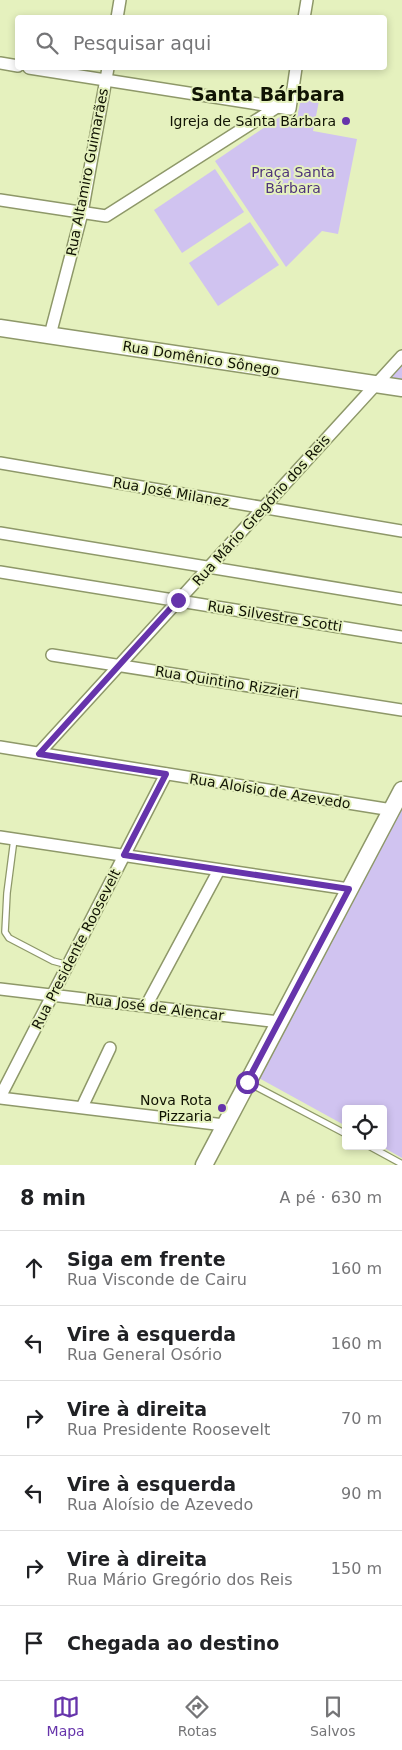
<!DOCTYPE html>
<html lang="pt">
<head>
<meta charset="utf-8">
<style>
  :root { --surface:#fff; --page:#f6f6f6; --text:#202124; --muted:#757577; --line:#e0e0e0; --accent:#6634ab }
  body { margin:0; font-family:"DejaVu Sans",sans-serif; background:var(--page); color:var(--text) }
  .controls { position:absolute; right:15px; bottom:15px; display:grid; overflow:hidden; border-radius:5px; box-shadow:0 2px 8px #0003 }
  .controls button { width:45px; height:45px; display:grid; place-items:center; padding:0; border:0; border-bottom:1px solid var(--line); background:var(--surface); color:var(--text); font:25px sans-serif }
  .stop { position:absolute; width:15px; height:15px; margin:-11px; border:4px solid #6634ab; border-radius:50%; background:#fff }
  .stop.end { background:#6634ab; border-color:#fff; box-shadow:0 1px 5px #0008 }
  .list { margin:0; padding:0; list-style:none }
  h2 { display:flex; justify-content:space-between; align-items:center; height:65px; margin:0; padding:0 20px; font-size:21px }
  h2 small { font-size:16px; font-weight:400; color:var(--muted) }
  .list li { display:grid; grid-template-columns:32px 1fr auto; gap:15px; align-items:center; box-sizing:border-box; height:75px; padding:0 20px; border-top:1px solid var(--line) }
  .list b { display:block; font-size:19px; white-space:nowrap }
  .list p { margin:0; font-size:16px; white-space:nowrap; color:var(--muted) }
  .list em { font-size:16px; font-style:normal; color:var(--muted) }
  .icon { flex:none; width:28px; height:28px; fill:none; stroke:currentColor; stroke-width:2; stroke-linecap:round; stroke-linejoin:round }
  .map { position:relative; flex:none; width:402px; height:1165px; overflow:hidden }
  .search { position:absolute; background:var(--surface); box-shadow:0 2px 8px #0003; left:15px; right:15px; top:15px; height:55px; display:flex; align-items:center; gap:12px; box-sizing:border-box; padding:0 18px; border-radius:5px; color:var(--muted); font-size:19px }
  .sheet { height:515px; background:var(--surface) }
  nav { display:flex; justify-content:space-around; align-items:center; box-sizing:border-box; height:70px; border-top:1px solid var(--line); background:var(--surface); font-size:14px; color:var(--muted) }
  nav a { display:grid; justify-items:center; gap:2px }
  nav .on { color:var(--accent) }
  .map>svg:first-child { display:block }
  .green { fill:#d0c3f0 }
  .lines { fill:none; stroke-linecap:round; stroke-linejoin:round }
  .lane-casing { stroke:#8e9869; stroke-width:8 }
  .street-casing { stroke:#8e9869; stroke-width:14 }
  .secondary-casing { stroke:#8e9869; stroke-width:19 }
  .lane { stroke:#fff; stroke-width:5.5 }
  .street { stroke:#fff; stroke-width:11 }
  .secondary { stroke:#fff; stroke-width:16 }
  .route { stroke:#6634ab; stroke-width:6 }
  .poi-dot { fill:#6634ab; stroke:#e5f1be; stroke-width:2 }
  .labels { text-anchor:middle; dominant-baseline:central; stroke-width:4; stroke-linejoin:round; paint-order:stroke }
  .poi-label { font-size:14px; fill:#101303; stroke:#e5f1be; text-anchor:end }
  .street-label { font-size:14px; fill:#101303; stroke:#e5f1be }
  .park-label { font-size:14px; fill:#4e347a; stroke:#e5f1be }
  .district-label { font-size:19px; font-weight:bold; fill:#101303; stroke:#e5f1be }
</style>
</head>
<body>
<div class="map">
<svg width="402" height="1165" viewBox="0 0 402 1165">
  <rect width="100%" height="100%" fill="#e5f1be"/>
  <g class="green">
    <polygon points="301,98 319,101 313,131 357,139 338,234 322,231 286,267 215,161 284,114 296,122"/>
    <polygon points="215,169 244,212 182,253 154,210"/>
    <polygon points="250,222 279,265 218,306 189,263"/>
    <polygon points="402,360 402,382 385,379"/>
    <polygon points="402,798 402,1158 381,1146 383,1146 383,1109 346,1109 346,1126 257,1077"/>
  </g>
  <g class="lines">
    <defs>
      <g id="lane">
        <polyline points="14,839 7,893 5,932 9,938 53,961 68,965"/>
        <polyline points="249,1083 346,1134"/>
        <polyline points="369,1146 402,1164"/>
      </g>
      <g id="street">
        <polyline points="117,18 120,0"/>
        <polyline points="304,18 307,0"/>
        <polyline points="0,63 18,66"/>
        <polyline points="29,68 290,109 296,68"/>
        <polyline points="0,200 106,216 277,107"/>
        <polyline points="50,335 82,213 108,68"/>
        <polyline points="0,463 402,531"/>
        <polyline points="0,533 402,599"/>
        <polyline points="0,572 402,637"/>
        <polyline points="52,655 402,710"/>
        <polyline points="0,747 392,810"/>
        <polyline points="39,753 402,356"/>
        <polyline points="0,837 349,889"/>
        <polyline points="0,989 279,1022"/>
        <polyline points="146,1006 219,870"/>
        <polyline points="0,1097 166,774"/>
        <polyline points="0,1098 224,1125"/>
        <polyline points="82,1107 110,1048"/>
      </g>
      <g id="secondary">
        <polyline points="0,328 402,388"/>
        <polyline points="204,1165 402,790"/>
      </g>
    </defs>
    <use href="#lane" class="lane-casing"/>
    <use href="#street" class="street-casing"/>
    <use href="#secondary" class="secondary-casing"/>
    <use href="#lane" class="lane"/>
    <use href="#street" class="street"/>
    <use href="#secondary" class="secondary"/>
  </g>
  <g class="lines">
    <polyline class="route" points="178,600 39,754 166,774 124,855 349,889 247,1082"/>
  </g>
  <g class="poi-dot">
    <circle cx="346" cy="121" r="5"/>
    <circle cx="222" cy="1108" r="5"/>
  </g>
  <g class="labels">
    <g class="poi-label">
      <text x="336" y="121">Igreja de Santa Bárbara</text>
      <text x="212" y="1100">Nova Rota<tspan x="212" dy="16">Pizzaria</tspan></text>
    </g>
    <g class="street-label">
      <text transform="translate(87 172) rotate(-79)">Rua Altamiro Guimarães</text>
      <text transform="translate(201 358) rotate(9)">Rua Domênico Sônego</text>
      <text transform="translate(171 492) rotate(10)">Rua José Milanez</text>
      <text transform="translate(261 510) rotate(-48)">Rua Mário Gregório dos Reis</text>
      <text transform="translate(275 616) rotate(9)">Rua Silvestre Scotti</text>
      <text transform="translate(227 682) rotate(9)">Rua Quintino Rizzieri</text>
      <text transform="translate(270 791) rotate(9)">Rua Aloísio de Azevedo</text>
      <text transform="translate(76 949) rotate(-63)">Rua Presidente Roosevelt</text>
      <text transform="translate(155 1007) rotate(7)">Rua José de Alencar</text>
    </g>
    <g class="park-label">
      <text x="293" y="172">Praça Santa<tspan x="293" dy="16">Bárbara</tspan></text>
    </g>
    <g class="district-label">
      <text x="268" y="94">Santa Bárbara</text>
    </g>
  </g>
</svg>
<div class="controls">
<button><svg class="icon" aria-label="locate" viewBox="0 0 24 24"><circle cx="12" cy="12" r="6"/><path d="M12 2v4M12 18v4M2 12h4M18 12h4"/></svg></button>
</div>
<div class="stop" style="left:247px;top:1082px"></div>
<div class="stop end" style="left:178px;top:600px"></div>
<div class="search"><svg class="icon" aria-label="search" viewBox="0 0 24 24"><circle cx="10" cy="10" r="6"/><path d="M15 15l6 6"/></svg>Pesquisar aqui</div>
</div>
<section class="sheet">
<h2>8 min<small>A pé · 630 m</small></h2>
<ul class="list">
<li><svg class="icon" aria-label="ahead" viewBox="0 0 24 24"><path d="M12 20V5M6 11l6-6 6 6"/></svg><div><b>Siga em frente</b><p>Rua Visconde de Cairu</p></div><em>160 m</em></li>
<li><svg class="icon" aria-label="left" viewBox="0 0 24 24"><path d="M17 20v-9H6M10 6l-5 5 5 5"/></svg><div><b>Vire à esquerda</b><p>Rua General Osório</p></div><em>160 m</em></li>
<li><svg class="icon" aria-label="right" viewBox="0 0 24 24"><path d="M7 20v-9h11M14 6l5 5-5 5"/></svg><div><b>Vire à direita</b><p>Rua Presidente Roosevelt</p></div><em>70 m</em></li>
<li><svg class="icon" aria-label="left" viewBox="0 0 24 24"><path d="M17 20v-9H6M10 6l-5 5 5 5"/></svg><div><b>Vire à esquerda</b><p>Rua Aloísio de Azevedo</p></div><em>90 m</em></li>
<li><svg class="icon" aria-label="right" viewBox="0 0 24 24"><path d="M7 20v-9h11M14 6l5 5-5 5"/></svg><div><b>Vire à direita</b><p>Rua Mário Gregório dos Reis</p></div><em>150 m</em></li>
<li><svg class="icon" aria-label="arrive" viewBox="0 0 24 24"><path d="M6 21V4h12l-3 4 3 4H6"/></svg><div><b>Chegada ao destino</b></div></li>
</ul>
</section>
<nav>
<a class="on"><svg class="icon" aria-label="map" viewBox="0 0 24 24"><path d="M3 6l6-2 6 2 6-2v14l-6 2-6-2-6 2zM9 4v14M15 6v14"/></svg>Mapa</a>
<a><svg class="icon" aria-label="directions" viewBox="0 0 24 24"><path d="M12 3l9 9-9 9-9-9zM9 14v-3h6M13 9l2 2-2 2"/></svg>Rotas</a>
<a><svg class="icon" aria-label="saved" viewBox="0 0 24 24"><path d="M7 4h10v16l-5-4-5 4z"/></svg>Salvos</a>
</nav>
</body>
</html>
